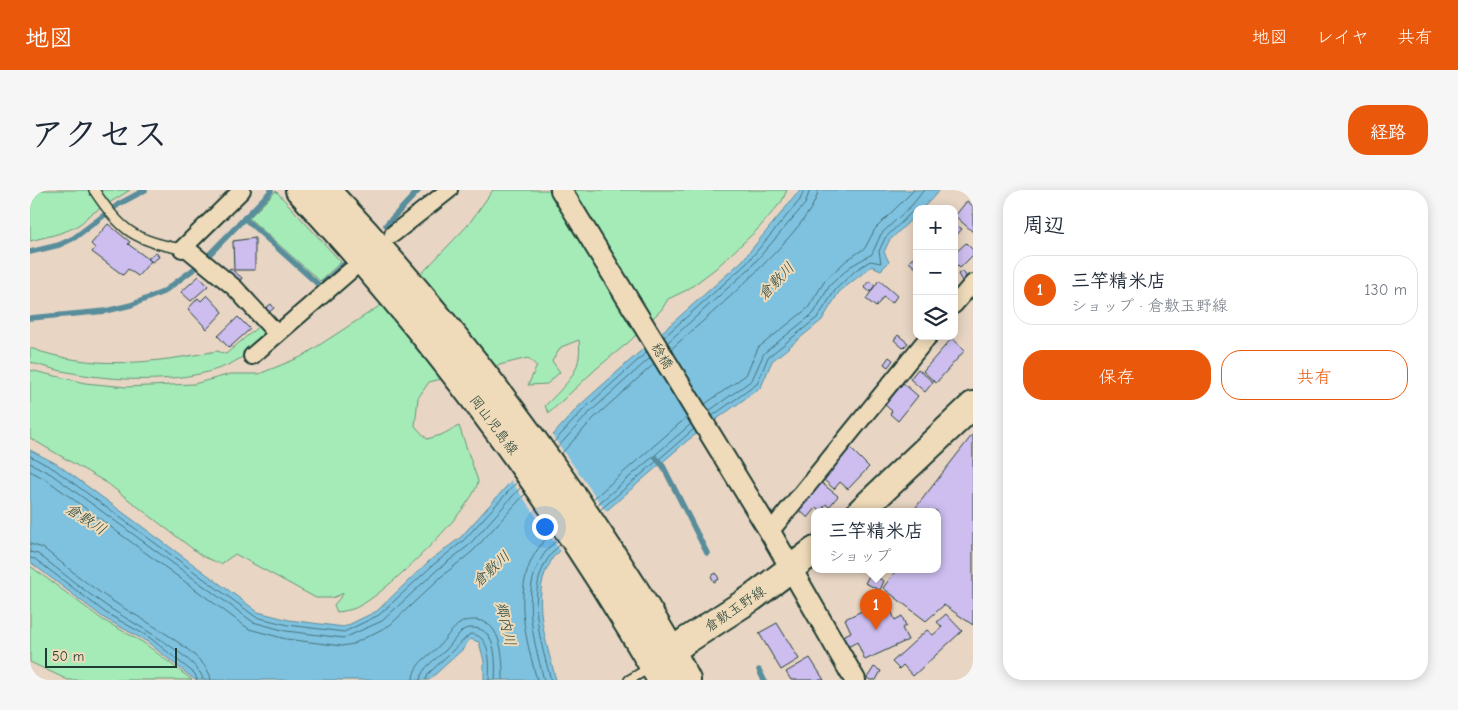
<!DOCTYPE html>
<html lang="ja">
<head>
<meta charset="utf-8">
<style>
  :root { --surface:#fff; --page:#f6f6f7; --text:#1f2937; --muted:#747a83; --line:#e0e1e3; --accent:#ea580c }
  body { margin:0; font-family:"Comic Neue","Klee One",sans-serif; background:var(--page); color:var(--text) }
  .controls { position:absolute; right:15px; top:15px; display:grid; overflow:hidden; border-radius:10px; box-shadow:0 2px 12px #0003 }
  .controls button { width:45px; height:45px; display:grid; place-items:center; padding:0; border:0; border-bottom:1px solid var(--line); background:var(--surface); color:var(--text); font:25px sans-serif }
  .scale { position:absolute; left:15px; bottom:12px; width:132px; box-sizing:border-box; padding-left:5px; border:2px solid #1f3d34; border-top:0; font-size:14px; line-height:18px; white-space:nowrap; color:#1f3d34; -webkit-text-stroke:4px #efdbb9; paint-order:stroke }
  .you { position:absolute; left:514px; top:336px; width:18px; height:18px; margin:-12px; border:4px solid #fff; border-radius:50%; background:#1a73e8; box-shadow:0 0 0 8px #1a73e833 }
  .badge { display:grid; place-items:center; width:32px; height:32px; border-radius:50%; background:var(--accent); color:#fff; font-size:16px; font-weight:700 }
  .pin { position:absolute; translate:-50% -41px; filter:drop-shadow(0 1px 2px #0008) }
  .pin::after { content:''; position:absolute; top:26px; width:18px; height:15px; background:inherit; clip-path:polygon(0 0,100% 0,50% 100%) }
  .popup { position:absolute; left:781px; top:318px; width:130px; height:65px; box-sizing:border-box; display:grid; place-content:center; border-radius:10px; background:var(--surface); filter:drop-shadow(0 1px 4px #0005); font-size:16px; white-space:nowrap; color:var(--muted) }
  .popup b { font-size:19px; color:var(--text) }
  .popup::after { content:''; position:absolute; left:50%; top:100%; margin-left:-10px; border:10px solid transparent; border-top-color:var(--surface) }
  .list { margin:0; padding:0; list-style:none }
  h2 { display:flex; justify-content:space-between; align-items:center; height:65px; margin:0; padding:0 20px; font-size:21px }
  h2 small { font-size:16px; font-weight:400; color:var(--muted) }
  .list li { display:grid; grid-template-columns:32px 1fr auto; gap:15px; align-items:center; box-sizing:border-box; height:70px; margin:0 10px 10px; padding:0 10px; border:1px solid var(--line); border-radius:20px }
  .list b { display:block; font-size:19px; white-space:nowrap }
  .list p { margin:0; font-size:16px; white-space:nowrap; color:var(--muted) }
  .list em { font-size:16px; font-style:normal; color:var(--muted) }
  .actions { display:flex; gap:10px; padding:15px 20px }
  .actions a { flex:1; padding:11px 0; border:1px solid var(--accent); border-radius:20px; text-align:center; font-size:18px; color:var(--accent) }
  .actions .main { background:var(--accent); color:#fff }
  .icon { flex:none; width:28px; height:28px; fill:none; stroke:currentColor; stroke-width:2; stroke-linecap:round; stroke-linejoin:round }
  .map { position:relative; flex:none; width:943px; height:490px; overflow:hidden; border-radius:20px }
  header { display:flex; align-items:center; gap:30px; box-sizing:border-box; height:70px; padding:0 25px; background:var(--accent); color:#fff }
  header strong { font-size:24px }
  nav { display:flex; gap:28px; margin-inline-start:auto; font-size:18px }
  .intro { display:flex; align-items:center; justify-content:space-between; box-sizing:border-box; height:120px; padding:0 30px }
  h1 { margin:0; font-size:35px }
  .button { padding:12px 22px; border-radius:20px; background:var(--accent); color:#fff; font-size:18px; font-weight:700 }
  main { display:flex; gap:30px; padding:0 30px }
  aside { flex:1; background:var(--surface); border-radius:20px; box-shadow:0 2px 12px #0003 }
  .map>svg:first-child { display:block }
  .green { fill:#a5ebb8; stroke:#629476 }
  .water { fill:#7fc2e0; stroke:#598d9b }
  .pier { fill:#e8d5c4 }
  .lines { fill:none; stroke-linecap:round; stroke-linejoin:round }
  .shore { stroke:#457279; stroke-width:1 }
  .stream { stroke:#598d9b; stroke-width:5.5 }
  .building { fill:#cdbeef; stroke:#1f3d34 }
  .service-casing { stroke:#1f3d34; stroke-width:12 }
  .minor-casing { stroke:#1f3d34; stroke-width:20 }
  .tertiary-casing { stroke:#1f3d34; stroke-width:24 }
  .primary-casing { stroke:#1f3d34; stroke-width:30 }
  .service { stroke:#efdbb9; stroke-width:9 }
  .minor { stroke:#efdbb9; stroke-width:16 }
  .tertiary { stroke:#efdbb9; stroke-width:20 }
  .primary { stroke:#efdbb9; stroke-width:26 }
  .labels { text-anchor:middle; dominant-baseline:central; stroke-width:4; stroke-linejoin:round; paint-order:stroke }
  .street-label { font-size:14px; fill:#1f3d34; stroke:#efdbb9 }
  .water-label { font-size:15px; font-style:italic; fill:#294a45; stroke:#efdbb9 }
</style>
</head>
<body>
<header>
<strong>地図</strong>
<nav><a>地図</a><a>レイヤ</a><a>共有</a></nav>
</header>
<div class="intro"><h1>アクセス</h1><a class="button">経路</a></div>
<main>
<div class="map">
<svg width="943" height="490" viewBox="0 0 943 490">
  <rect width="100%" height="100%" fill="#e8d5c4"/>
  <filter id="ink" filterUnits="userSpaceOnUse"><feTurbulence type="fractalNoise" baseFrequency=".02" numOctaves="2"/><feDisplacementMap in="SourceGraphic" scale="10" xChannelSelector="R" yChannelSelector="G"/><feConvolveMatrix kernelMatrix="1 2 1 2 8 2 1 2 1" color-interpolation-filters="sRGB"/></filter>
  <g filter="url(#ink)">
    <g class="green">
      <path d="M0,0h100l-42,26c-11,16 -40,20 -58,25z"/>
      <path d="M463,0h294l-5,11 -24,28 -43,40 -28,21 -19,9 -6,10 -32,32 -33,27 -48,45 -4,-7c21,-22 38,-34 34,-66l-18,7 -9,14 8,11 -13,12 -19,1 9,-19 -9,-8 -99,24 -11,16 -3,28 12,13 14,-4 18,-9 19,55c-2,25 -94,114 -119,125 -6,4 -15,5 -22,6l-3,-7 10,-12 -12,5h-16l-81,-44 -14,10 -19,-8 -95,-73 -77,-45v-68l55,13 41,4 68,-3 37,-10h28l42,-17 77,-50 48,-38 42,-44z"/>
      <polygon points="246,1 311,72 290,91 219,28"/>
      <path d="M230,135l4,4c0,8 -6,13 -11,19 -43,45 -169,34 -223,14v-14c63,23 123,15 187,3l9,3z"/>
      <polygon points="0,376 73,430 114,453 162,490 38,490 0,472"/>
    </g>
    <path class="water" d="M770,0h140l-18,19h-5v5l-28,27 -5,11 5,10 -8,8 -9,-4 -33,26 -17,28 -50,41 -11,26 -73,53 -135,117c-3,7 -8,14 -10,22 -8,32 5,70 13,101h-72v-19l-5,-19 -9,-3 -7,10 -34,31h-234l-49,-39 -42,-23 -74,-56v-112l27,14 201,148 31,8 55,7 33,-16 52,-50 31,-23 120,-133 162,-144z"/>
    <polygon class="pier" points="521,244 578,324 532,363 480,289"/>
    <g class="lines">
      <g class="shore">
        <polyline points="634,147 716,74 770,10 774,0"/>
        <polyline points="637,153 720,78 775,14 780,0"/>
        <path d="M641,159c29,-25 146,-125 147,-159"/>
        <polyline points="675,214 716,185 728,158 778,118 796,89 817,70 835,58 845,39 884,0"/>
        <polyline points="679,221 722,190 734,163 784,123 800,95 821,76 842,64 851,44 882,15 894,0"/>
        <polyline points="682,226 727,194 738,167 788,127 806,99 826,80 840,71 851,73 849,61 855,48 882,22 887,21"/>
        <polyline points="523,253 554,219 617,162"/>
        <polyline points="527,258 559,223 620,168"/>
        <polyline points="531,264 564,228 624,174"/>
        <polyline points="0,266 24,279 226,427 258,435 314,442 349,425 403,375 433,351 487,292"/>
        <polyline points="0,273 21,284 223,432 256,441 314,448 352,431 407,380 438,356 491,297"/>
        <polyline points="0,281 17,290 219,439 256,449 312,456 323,454 360,435 412,386 443,361 495,304"/>
        <polyline points="563,309 657,227"/>
        <polyline points="567,315 661,234"/>
        <polyline points="570,320 664,239"/>
        <path d="M0,354l13,4c23,18 46,38 71,54 21,14 96,52 97,78"/>
        <path d="M0,362l8,2c24,18 46,37 70,53 19,13 94,52 95,73"/>
        <polyline points="0,368 5,369 76,423 119,447 165,484 167,490"/>
        <path d="M383,490c0,-15 14,-23 24,-32 8,-8 15,-20 24,-25 4,-3 9,-3 15,-3 27,2 27,40 27,60"/>
        <path d="M390,490c1,-12 16,-21 25,-29 6,-6 11,-15 18,-21 3,-2 7,-2 11,-2 23,1 22,35 21,52"/>
        <path d="M396,490l2,-6 42,-40c21,0 20,30 19,46"/>
        <path d="M507,490c-14,-50 -29,-108 15,-147"/>
        <path d="M514,490c-12,-46 -29,-105 13,-140"/>
        <path d="M521,490c-12,-43 -30,-102 9,-135"/>
      </g>
      <g class="stream">
        <polyline points="214,28 290,96 313,75"/>
        <polyline points="356,35 389,0"/>
        <polyline points="0,62 29,55 44,48 89,14 115,0"/>
        <polyline points="0,128 76,121 101,115 133,102 168,76 241,1"/>
        <polyline points="626,268 633,276 677,363"/>
        <polyline points="729,480 734,490"/>
      </g>
    </g>
    <g class="building">
      <polygon points="937,11 943,16 943,42 925,26"/>
      <polygon points="924,33 932,39 924,48"/>
      <polygon points="78,34 100,52 98,54 121,71 108,86 98,79 93,85 62,62 65,58 61,54"/>
      <polygon points="225,48 225,80 204,80 203,51"/>
      <polygon points="936,53 943,60 943,65 930,78 924,72 924,64"/>
      <polygon points="126,62 129,67 122,72 118,68"/>
      <polygon points="887,63 887,79 879,72"/>
      <polygon points="200,78 212,88 207,95 195,85"/>
      <polygon points="933,81 937,88 932,91 928,84"/>
      <polygon points="169,86 178,96 161,111 151,102"/>
      <polygon points="849,90 867,106 862,113 853,107 846,117 836,109"/>
      <polygon points="839,91 845,95 840,102 834,97"/>
      <polygon points="177,105 193,122 177,139 158,119 168,108 171,111"/>
      <polygon points="241,114 244,118 236,125 232,121"/>
      <polygon points="208,127 220,139 199,158 188,146"/>
      <polygon points="868,145 878,153 873,158 864,150"/>
      <polygon points="922,148 935,160 906,193 893,181"/>
      <polygon points="859,167 863,170 858,177 854,174"/>
      <polygon points="888,179 903,192 895,202 880,189"/>
      <polygon points="873,193 888,206 868,231 860,224 862,221 855,215"/>
      <polygon points="943,244 943,435 914,415 896,431 853,398 867,379 907,379 907,321 883,321"/>
      <polygon points="820,258 839,277 818,299 810,292 804,299 792,288"/>
      <polygon points="789,291 808,306 799,317 796,314 791,321 787,317 778,328 767,318"/>
      <polygon points="686,383 689,389 684,392 681,386"/>
      <polygon points="840,384 854,391 850,400 835,393"/>
      <polygon points="840,413 847,427 861,420 865,430 872,426 876,436 872,438 878,450 835,470 827,452 818,457 813,446 821,442 815,429 834,420 833,417"/>
      <polygon points="916,424 932,441 883,486 873,475 869,479 862,472 897,440 903,445 912,437 907,432"/>
      <polygon points="747,433 769,469 751,480 729,443"/>
      <polygon points="780,468 794,490 761,490 756,482"/>
      <polygon points="844,477 851,481 846,490 840,490 837,488"/>
    </g>
    <g class="lines">
      <defs>
        <g id="service">
          <path d="M64,0c26,40 41,51 88,59"/>
          <polyline points="599,490 621,477"/>
        </g>
        <g id="minor">
          <polyline points="363,44 419,0"/>
          <polyline points="155,57 205,98 247,144"/>
          <polyline points="152,59 212,0"/>
          <polyline points="924,115 943,93"/>
          <polyline points="222,166 320,81"/>
          <polyline points="740,342 899,146"/>
        </g>
        <polyline id="tertiary" points="531,0 740,342 825,490"/>
        <g id="primary">
          <path d="M269,0c138,150 260,313 362,490"/>
          <path d="M296,0c92,96 174,200 250,310 39,58 79,117 111,180"/>
          <polyline points="831,321 943,215"/>
          <polyline points="628,472 657,450 722,408 785,360"/>
        </g>
      </defs>
      <use href="#service" class="service-casing"/>
      <use href="#minor" class="minor-casing"/>
      <use href="#tertiary" class="tertiary-casing"/>
      <use href="#primary" class="primary-casing"/>
      <use href="#service" class="service"/>
      <use href="#minor" class="minor"/>
      <use href="#tertiary" class="tertiary"/>
      <use href="#primary" class="primary"/>
    </g>
  </g>
  <g class="labels">
    <g class="street-label">
      <text transform="translate(632 166) rotate(59)">稔橋</text>
      <text transform="translate(464 235) rotate(53)">岡山児島線</text>
      <text transform="translate(705 419) rotate(-34)">倉敷玉野線</text>
    </g>
    <g class="water-label">
      <text transform="translate(746 91) rotate(-46)">倉敷川</text>
      <text transform="translate(56 329) rotate(33)">倉敷川</text>
      <text transform="translate(461 379) rotate(-43)">倉敷川</text>
      <text transform="translate(476 434) rotate(77)">郷内川</text>
    </g>
  </g>
</svg>
<div class="controls">
<button>+</button>
<button>−</button>
<button><svg class="icon" aria-label="layers" viewBox="0 0 24 24"><path d="M12 4l9 5-9 5-9-5zM3 14l9 5 9-5"/></svg></button>
</div>
<div class="scale">50 m</div>
<div class="you"></div>
<div class="pin badge" style="left:846px;top:440px">1</div>
<div class="popup"><b>三竿精米店</b>ショップ</div>
</div>
<aside>
<h2>周辺<small></small></h2>
<ul class="list">
<li><span class="badge">1</span><div><b>三竿精米店</b><p>ショップ · 倉敷玉野線</p></div><em>130 m</em></li>
</ul>
<div class="actions"><a class="main">保存</a><a>共有</a></div>
</aside>
</main>
</body>
</html>
